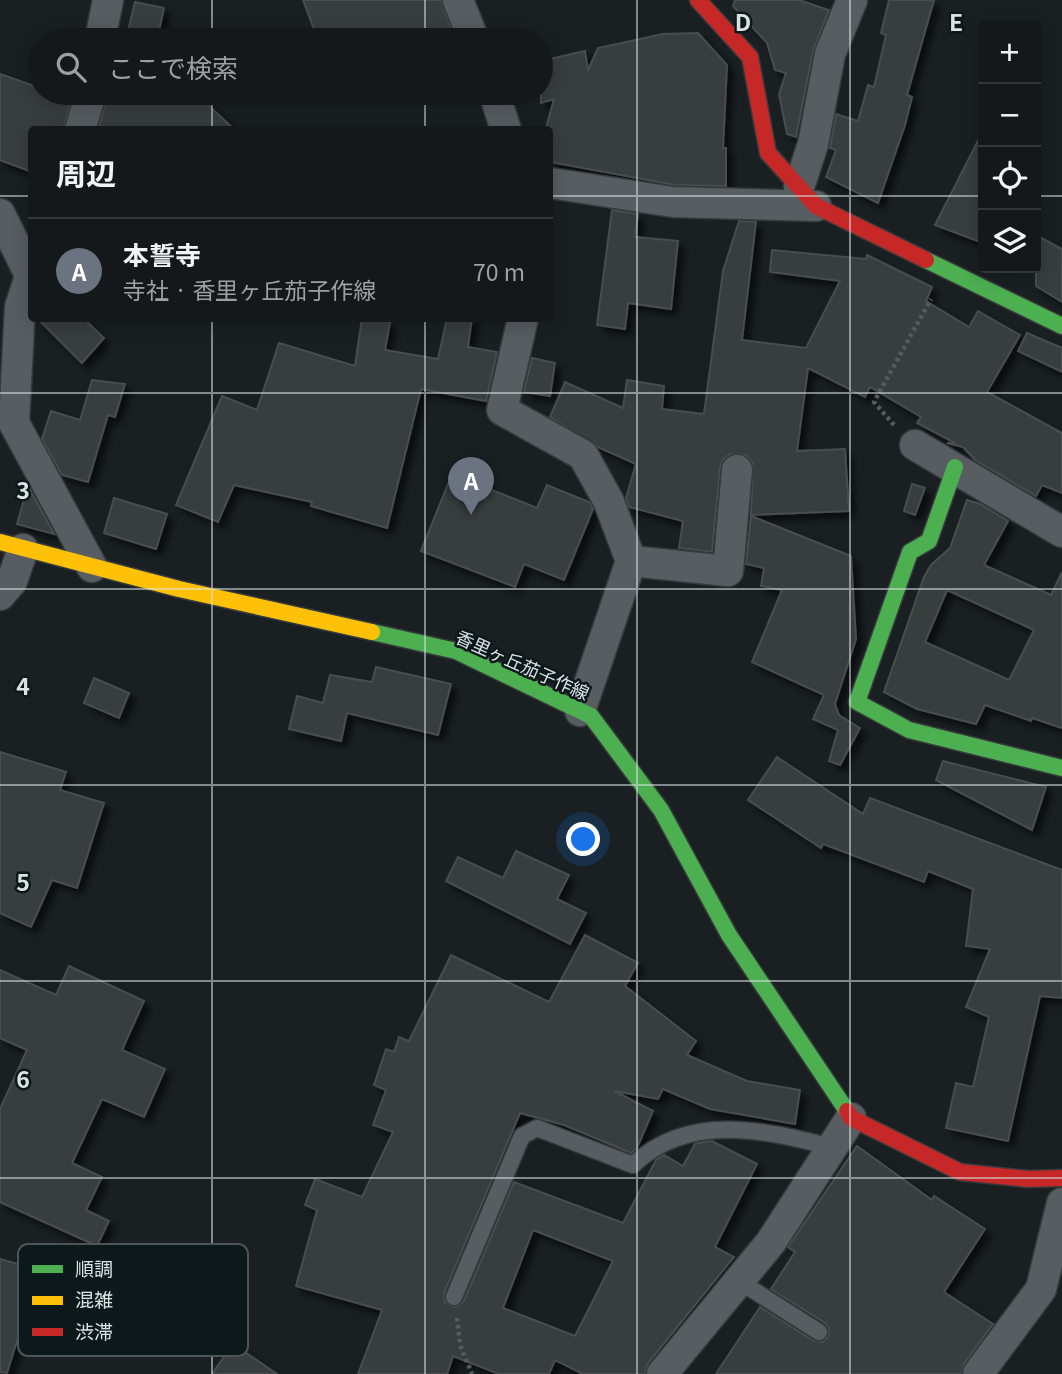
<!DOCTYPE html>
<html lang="ja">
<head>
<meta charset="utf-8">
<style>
  :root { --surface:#14181a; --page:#1d2123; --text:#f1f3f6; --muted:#9da0a2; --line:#333739; --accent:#979ea0 }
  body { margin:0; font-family:Georgia,"Noto Sans JP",serif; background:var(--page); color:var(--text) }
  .controls { position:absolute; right:21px; top:21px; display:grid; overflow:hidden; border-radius:7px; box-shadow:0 4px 18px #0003 }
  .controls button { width:63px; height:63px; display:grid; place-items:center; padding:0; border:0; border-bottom:2px solid var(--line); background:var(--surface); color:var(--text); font:35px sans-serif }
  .you { position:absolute; left:584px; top:840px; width:24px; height:24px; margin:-18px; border:5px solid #fff; border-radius:50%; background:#1a73e8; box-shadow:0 0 0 10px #1a73e833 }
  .badge { display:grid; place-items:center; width:46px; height:46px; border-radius:50%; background:var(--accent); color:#fff; font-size:23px; font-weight:700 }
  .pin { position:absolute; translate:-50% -58px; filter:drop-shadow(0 2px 4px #0008) }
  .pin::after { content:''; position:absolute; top:37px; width:24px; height:21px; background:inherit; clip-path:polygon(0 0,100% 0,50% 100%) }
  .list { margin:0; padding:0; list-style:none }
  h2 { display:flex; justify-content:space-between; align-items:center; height:91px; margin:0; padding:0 28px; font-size:30px }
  h2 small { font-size:23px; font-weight:400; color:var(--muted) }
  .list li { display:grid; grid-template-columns:46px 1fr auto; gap:21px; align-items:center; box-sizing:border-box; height:105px; padding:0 28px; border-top:2px solid var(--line) }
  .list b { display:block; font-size:26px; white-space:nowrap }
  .list p { margin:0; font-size:23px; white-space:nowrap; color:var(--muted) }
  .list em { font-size:23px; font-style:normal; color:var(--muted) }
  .icon { flex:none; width:38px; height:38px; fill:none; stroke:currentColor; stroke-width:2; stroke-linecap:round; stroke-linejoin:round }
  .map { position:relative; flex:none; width:1062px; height:1374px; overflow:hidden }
  .search { position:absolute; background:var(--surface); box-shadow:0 4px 18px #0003; left:28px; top:28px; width:525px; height:77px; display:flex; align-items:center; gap:18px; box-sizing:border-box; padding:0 24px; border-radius:38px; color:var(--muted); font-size:26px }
  .panel { position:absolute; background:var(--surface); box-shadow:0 4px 18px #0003; left:28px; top:126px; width:525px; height:196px; border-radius:7px }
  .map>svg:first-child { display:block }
  .building { fill:#373d3d; stroke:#484d4e; stroke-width:2; fill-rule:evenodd; filter:url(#shadow) }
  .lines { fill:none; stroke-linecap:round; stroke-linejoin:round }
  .lane-casing { stroke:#363a3c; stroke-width:19 }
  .street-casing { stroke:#363a3c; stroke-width:33 }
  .fast-casing { stroke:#363a3c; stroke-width:19 }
  .slow-casing { stroke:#363a3c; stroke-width:19 }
  .jam-casing { stroke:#363a3c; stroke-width:19 }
  .path { stroke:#565b5e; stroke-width:4.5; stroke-dasharray:3.5 3.5; stroke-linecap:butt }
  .lane { stroke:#585d62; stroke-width:16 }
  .street { stroke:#585d62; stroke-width:30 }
  .fast { stroke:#4caf50; stroke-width:16 }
  .slow { stroke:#ffc107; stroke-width:16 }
  .jam { stroke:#c62828; stroke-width:16 }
  .grid { fill:none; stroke:#dae2e4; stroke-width:2; stroke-opacity:0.55 }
  .labels { text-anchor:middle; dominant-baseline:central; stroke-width:5; stroke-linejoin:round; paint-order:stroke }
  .street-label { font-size:18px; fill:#dae2e4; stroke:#0d181b }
  .key { fill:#0d181b; stroke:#4a5557; stroke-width:2 }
  .key-label { font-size:19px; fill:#dae2e4 }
  .grid-label { font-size:23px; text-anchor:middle; font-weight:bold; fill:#dae2e4; stroke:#0d181b; stroke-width:5; stroke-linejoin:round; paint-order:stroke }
</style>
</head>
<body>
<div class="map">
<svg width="1062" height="1374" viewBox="0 0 1062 1374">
  <defs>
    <filter id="shadow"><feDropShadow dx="6" dy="6" stdDeviation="3.5" flood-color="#0009"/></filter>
  </defs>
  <rect width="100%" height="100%" fill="#1a2022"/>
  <g class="building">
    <polygon points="303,0 441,0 455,40 318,40"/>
    <polygon points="735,0 799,0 829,10 813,51 796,137 787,134 779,94 786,73 775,70 767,43 733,6"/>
    <polygon points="889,0 934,0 907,95 912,97 905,125 878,203 826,177 836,150 830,148 836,114 858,121 868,85 874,87 886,35 881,33"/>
    <polygon points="135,2 164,8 157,40 126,40"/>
    <polygon points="698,33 727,65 723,148 726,148 726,186 675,185 550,162 550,129 546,128 554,99 541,103 541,61 585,51 588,70 598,48 663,34"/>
    <polygon points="0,74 40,88 40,93 73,93 63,130 32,130 32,172 0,160"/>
    <polygon points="108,93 195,93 235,130 98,130"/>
    <polygon points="983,131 983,243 935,225"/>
    <polygon points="612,210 638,214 635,237 678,241 671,309 628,303 625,329 597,325"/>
    <polygon points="739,221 756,222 742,340 806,348 840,281 770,272 772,250 866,259 867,255 932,287 926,301 969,327 978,311 1020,335 987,392 1062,433 1062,493 1042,485 1036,496 975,460 963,447 947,443 955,443 917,423 921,417 870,387 865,397 808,368 797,451 845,449 849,511 751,515 753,463 746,455 730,454 723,459 720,468 712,552 679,548 683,521 629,507 626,498 636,464 598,447 550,417 565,382 623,408 627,380 664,386 662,409 704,414 723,271"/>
    <polygon points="1036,235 1062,249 1062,302 1036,286"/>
    <polygon points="37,318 83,318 104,338 82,363"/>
    <polygon points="362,318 390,322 385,350 438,359 447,318 472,318 468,347 497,352 486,401 421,389 387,528 311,506 312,502 234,485 218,522 176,505 222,396 257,410 279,343 355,366"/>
    <polygon points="1027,333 1062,348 1062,372 1018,351"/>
    <polygon points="532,358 555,363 550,396 524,392"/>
    <polygon points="92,380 125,384 115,417 108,415 88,482 62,475 42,439 51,411 80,420"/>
    <polygon points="452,474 537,508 547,485 589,502 593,509 564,580 524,564 515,587 421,551"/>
    <polygon points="912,484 925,488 915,515 904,511"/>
    <polygon points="28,486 54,534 17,524"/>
    <polygon points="114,498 167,514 156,549 104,533"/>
    <path d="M967,500l13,4 28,17 -24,44 67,30 11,-23v156l-30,-10 -1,3 -46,-16 -9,19 -59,-15 -33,-17 40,-115 7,-12 19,-17zM947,590l87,40 -25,50 -84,-38z"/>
    <polygon points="751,516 851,556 856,639 835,704 839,715 860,728 840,765 829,761 838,730 813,719 824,695 752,662 782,590 761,586 764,568 746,564"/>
    <polygon points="376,667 451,684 438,735 347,713 341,741 289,729 297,696 323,703 330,675 372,682"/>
    <polygon points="94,678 129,693 119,718 84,703"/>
    <polygon points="0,752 66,772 60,790 104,803 77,888 52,880 31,927 0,913"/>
    <polygon points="777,757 863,814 870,798 1062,870 1062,998 1040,996 1008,1141 946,1128 956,1083 973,1087 989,1017 966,1007 990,949 966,946 973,889 928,871 924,882 823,844 821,848 748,800"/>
    <polygon points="943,761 1046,787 1032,830 936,780"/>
    <polygon points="516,851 569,875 557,899 586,913 570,944 446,881 458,857 503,878"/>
    <path d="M585,935l53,28 -13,23 71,55 -9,14 60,26 53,9 -5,34 -85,-15 -47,-20 -5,10 -44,-8 39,20 -16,37 -6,5 -67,-28 -44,-12 -76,180 1,10 10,4 9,-6 50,-119 109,41 33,-63 8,-5 19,11 12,-22 9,-2 8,-1 45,23 -42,83 19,10 -86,106 -3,11h-62l-28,-14 -6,14h-50l-46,-18 -6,18h-89l24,-64 -86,-24 21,-76 -12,-5 10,-26 47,18 31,-65 -20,-7 13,-35 -12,-5 12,-36 8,3 5,-15 10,4 42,-86 98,47zM533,1230l80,31 -38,75 -72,-28z"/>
    <polygon points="69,966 144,1001 122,1050 165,1069 144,1117 102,1099 72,1163 102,1177 86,1210 109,1221 97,1246 0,1202 0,1109 27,1050 0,1038 0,970 56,995"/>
    <polygon points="857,1146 932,1200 934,1196 985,1229 944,1292 993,1324 964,1364 961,1374 716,1374 760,1307 814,1341 823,1342 828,1337 829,1328 825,1323 771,1289 795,1252 788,1247"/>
    <polygon points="0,1259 39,1270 7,1373 0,1372"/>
    <polygon points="233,1344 277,1374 212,1374"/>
  </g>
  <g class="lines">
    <defs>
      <g id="lane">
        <polyline points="739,1281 819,1332"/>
        <path d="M454,1297l68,-161 15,-8 96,37c55,-53 132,-35 198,-18"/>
      </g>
      <g id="street">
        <polyline points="458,0 474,40"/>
        <polyline points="100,40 108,0"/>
        <polyline points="494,93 506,130"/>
        <polyline points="80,130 91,93"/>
        <polyline points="550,183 673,202 816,206"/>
        <polyline points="799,187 813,144 830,54 852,0"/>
        <polyline points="0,214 30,275"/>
        <polyline points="32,271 20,307 14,423 92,567"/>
        <polyline points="523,318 502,410 583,455 609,502 631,561 580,711"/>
        <polyline points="915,445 1062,532"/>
        <polyline points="631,561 728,571 737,470"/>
        <polyline points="0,595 12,581 23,549"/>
        <polyline points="662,1374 771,1242 851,1118"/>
        <polyline points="978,1374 1041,1289 1062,1203"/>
      </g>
      <g id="fast">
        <polyline points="926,260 1062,326"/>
        <polyline points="955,467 929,541 910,552 857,702 909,730 1062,768"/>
        <polyline points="372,632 456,651 591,716 661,810 729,935 847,1111"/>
      </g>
      <polyline id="slow" points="0,542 179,589 372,632"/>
      <g id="jam">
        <polyline points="698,0 750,57 768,153 816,206 926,260"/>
        <polyline points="847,1111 851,1118 960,1172 1028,1179 1062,1178"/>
      </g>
    </defs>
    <use href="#lane" class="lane-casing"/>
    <use href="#street" class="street-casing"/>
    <use href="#fast" class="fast-casing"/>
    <use href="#slow" class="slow-casing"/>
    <use href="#jam" class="jam-casing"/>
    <g class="path">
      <polyline points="894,425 874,402 931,299"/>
      <polyline points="457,1318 460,1345 472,1374"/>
    </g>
    <use href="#lane" class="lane"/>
    <use href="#street" class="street"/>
    <use href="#fast" class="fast"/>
    <use href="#slow" class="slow"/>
    <use href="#jam" class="jam"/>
  </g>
  <path class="grid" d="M212,0v40M425,0v40M637,0v1374M850,0v1374M212,93v37M425,93v37M0,196h32M550,196h433M1036,196h26M212,318v1056M425,318v1056M0,393h1062M0,589h1062M0,785h1062M0,981h1062M0,1178h1062"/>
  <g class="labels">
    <g class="street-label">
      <text transform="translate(523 664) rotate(24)">香里ヶ丘茄子作線</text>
    </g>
  </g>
  <rect x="18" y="1244" width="230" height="112" rx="10" class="key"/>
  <rect x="32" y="1265" width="31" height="8" fill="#4caf50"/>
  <rect x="32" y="1296" width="31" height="9" fill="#ffc107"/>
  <rect x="32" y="1328" width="31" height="8" fill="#c62828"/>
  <g class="key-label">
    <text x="75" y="1276">順調</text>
    <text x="75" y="1307">混雑</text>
    <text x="75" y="1339">渋滞</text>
  </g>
  <g class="grid-label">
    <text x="743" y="31">D</text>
    <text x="956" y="31">E</text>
    <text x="23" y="499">3</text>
    <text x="23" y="695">4</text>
    <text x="23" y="891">5</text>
    <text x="23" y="1088">6</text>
  </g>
</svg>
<div class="controls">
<button>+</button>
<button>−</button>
<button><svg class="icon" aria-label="locate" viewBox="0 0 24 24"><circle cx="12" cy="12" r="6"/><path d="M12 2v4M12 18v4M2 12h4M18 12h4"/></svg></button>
<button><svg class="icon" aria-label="layers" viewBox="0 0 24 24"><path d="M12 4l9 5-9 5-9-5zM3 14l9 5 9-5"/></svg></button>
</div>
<div class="you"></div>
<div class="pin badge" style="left:471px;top:515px;background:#6b7280">A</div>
<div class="search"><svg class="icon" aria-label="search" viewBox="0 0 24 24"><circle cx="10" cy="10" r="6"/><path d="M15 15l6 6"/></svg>ここで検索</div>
<section class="panel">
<h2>周辺<small></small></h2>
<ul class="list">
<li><span class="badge" style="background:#6b7280">A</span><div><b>本誓寺</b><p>寺社 · 香里ヶ丘茄子作線</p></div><em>70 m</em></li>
</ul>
</section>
</div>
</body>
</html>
